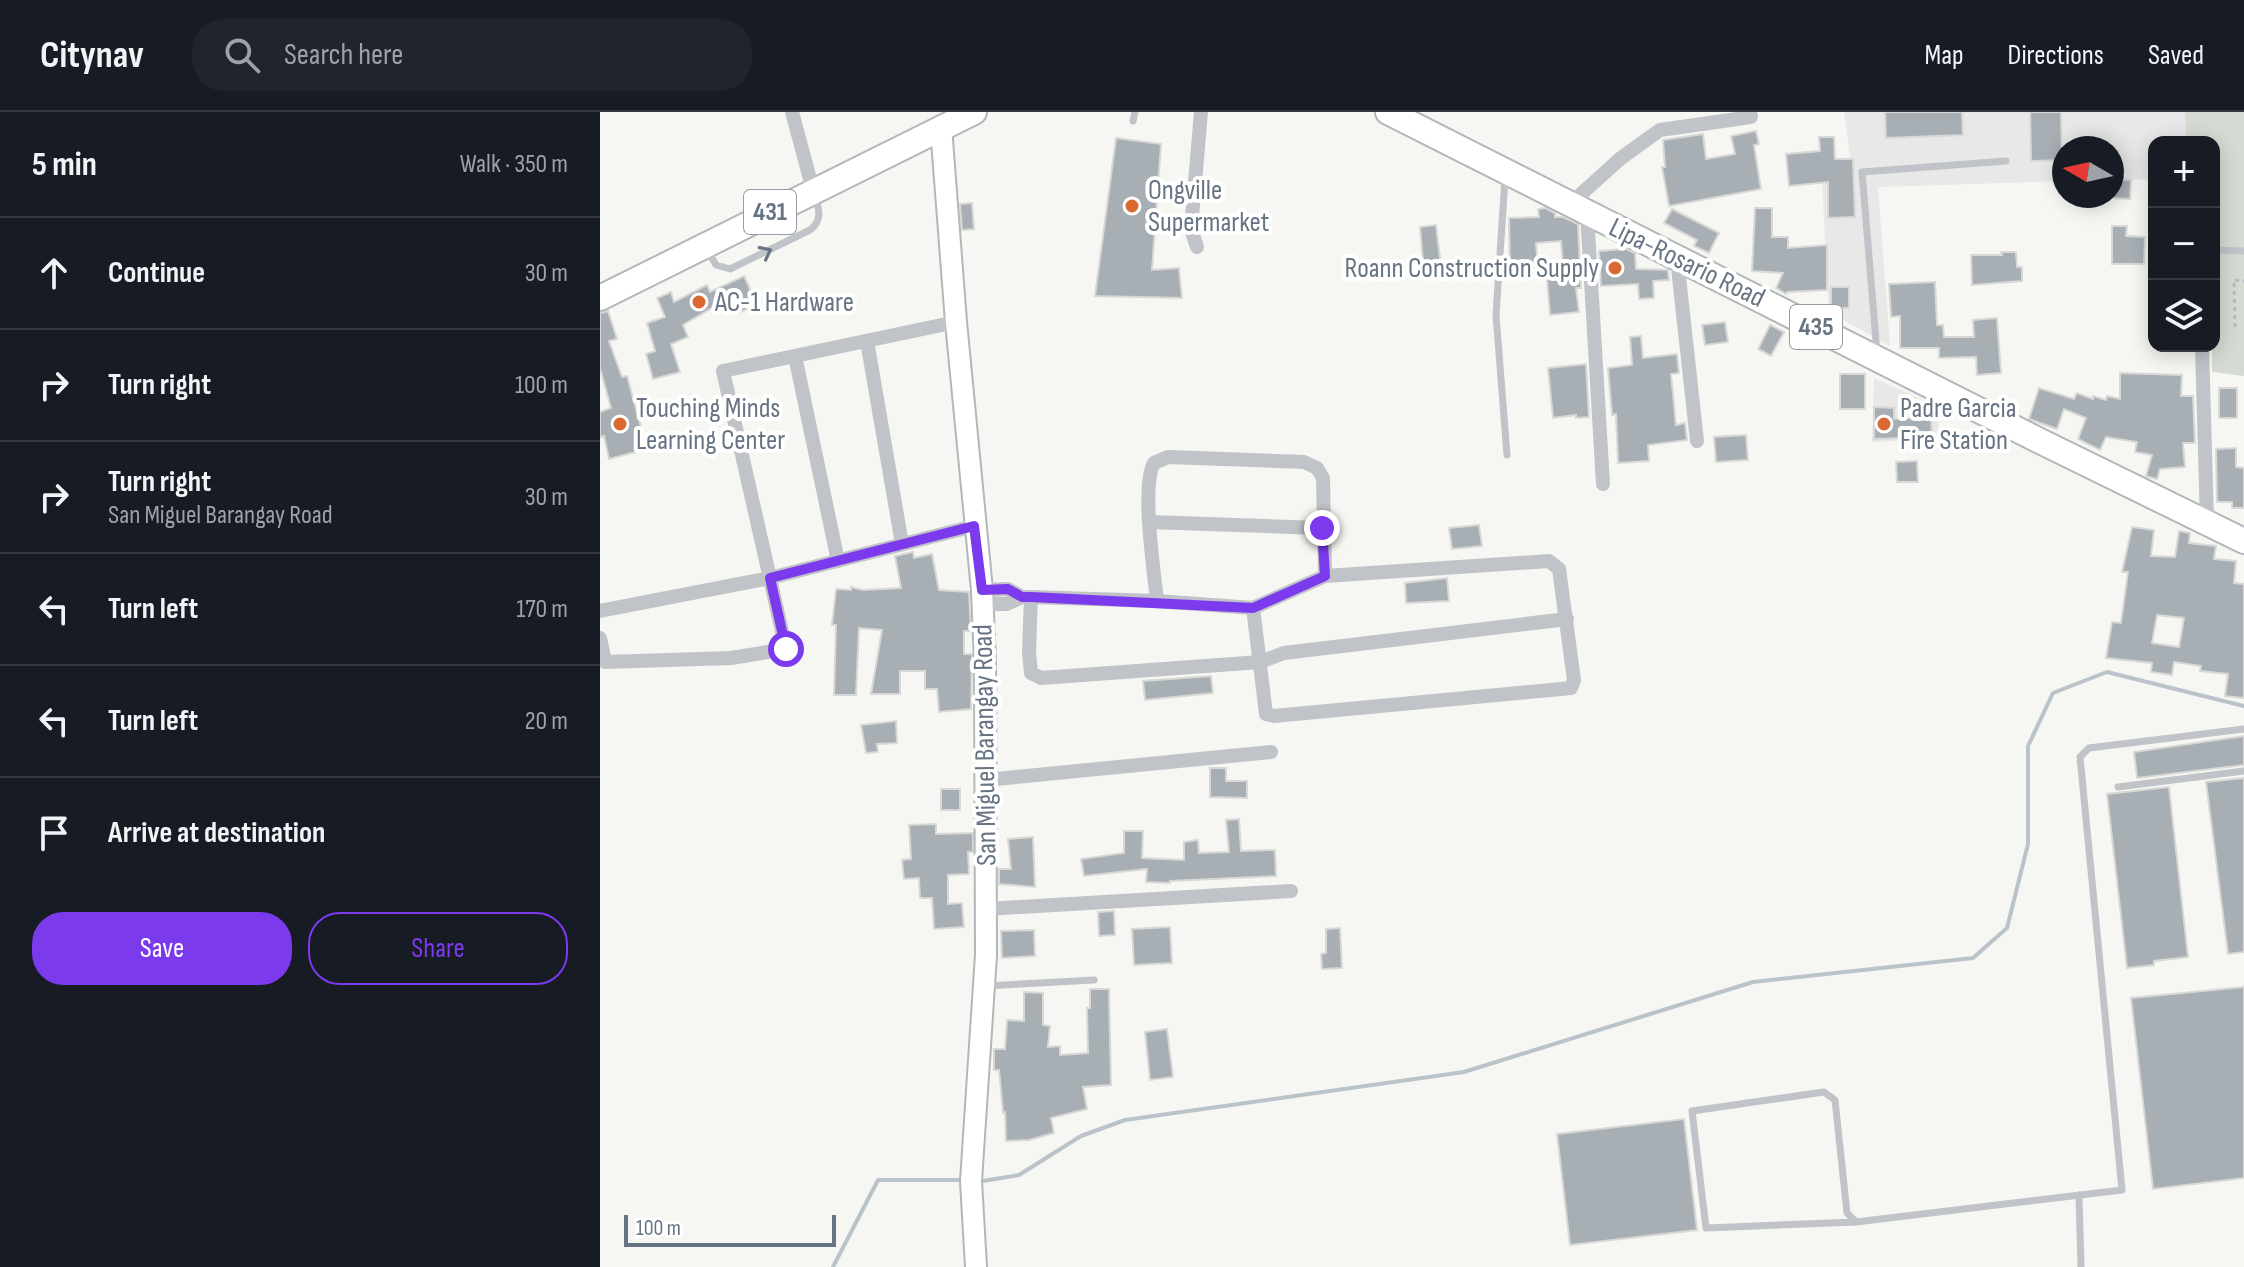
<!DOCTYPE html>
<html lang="en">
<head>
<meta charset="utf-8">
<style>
  :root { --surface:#171b24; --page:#20242c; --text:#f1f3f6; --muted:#9ea1a6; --line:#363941; --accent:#7c3aed }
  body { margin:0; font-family:"Sofia Sans Condensed",sans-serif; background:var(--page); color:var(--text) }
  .controls { position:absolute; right:24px; top:24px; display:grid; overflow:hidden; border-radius:16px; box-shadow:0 4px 20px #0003 }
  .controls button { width:72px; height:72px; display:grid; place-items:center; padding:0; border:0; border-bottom:2px solid var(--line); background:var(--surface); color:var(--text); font:40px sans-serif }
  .compass { position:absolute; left:1452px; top:24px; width:72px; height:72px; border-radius:50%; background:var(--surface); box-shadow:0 4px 20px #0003; rotate:279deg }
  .scale { position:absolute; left:24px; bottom:20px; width:212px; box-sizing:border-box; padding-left:8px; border:4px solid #677483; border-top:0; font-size:22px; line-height:28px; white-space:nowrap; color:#677483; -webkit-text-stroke:6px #fff; paint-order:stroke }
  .stop { position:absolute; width:24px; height:24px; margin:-18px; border:6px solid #7c3aed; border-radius:50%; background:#fff }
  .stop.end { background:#7c3aed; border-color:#fff; box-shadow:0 2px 8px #0008 }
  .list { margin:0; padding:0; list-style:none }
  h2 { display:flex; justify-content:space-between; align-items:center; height:104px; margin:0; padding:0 32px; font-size:34px }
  h2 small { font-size:26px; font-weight:400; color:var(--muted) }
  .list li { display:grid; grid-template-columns:52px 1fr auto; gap:24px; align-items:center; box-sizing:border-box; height:112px; padding:0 32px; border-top:2px solid var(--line) }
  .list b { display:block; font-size:30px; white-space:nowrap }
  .list p { margin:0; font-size:26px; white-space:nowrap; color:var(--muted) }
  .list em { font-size:26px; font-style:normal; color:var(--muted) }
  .actions { display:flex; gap:16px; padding:24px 32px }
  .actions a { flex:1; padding:18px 0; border:2px solid var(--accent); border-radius:32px; text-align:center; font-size:28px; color:var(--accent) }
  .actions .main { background:var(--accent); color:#fff }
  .icon { flex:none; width:44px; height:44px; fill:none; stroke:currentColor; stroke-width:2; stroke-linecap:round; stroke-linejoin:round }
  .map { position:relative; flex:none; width:1644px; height:1155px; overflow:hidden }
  header { display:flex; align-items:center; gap:48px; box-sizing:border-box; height:112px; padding:0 40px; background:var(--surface); border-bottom:2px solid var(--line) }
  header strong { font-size:38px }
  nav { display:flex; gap:44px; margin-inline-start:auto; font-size:28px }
  .search { width:560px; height:72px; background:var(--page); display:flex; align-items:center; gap:20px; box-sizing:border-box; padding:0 28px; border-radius:32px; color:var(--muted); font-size:30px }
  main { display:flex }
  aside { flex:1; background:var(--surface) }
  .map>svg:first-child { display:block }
  .built { fill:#e7e8e7 }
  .green { fill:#d5dbd3 }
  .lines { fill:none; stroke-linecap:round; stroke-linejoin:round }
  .stream { stroke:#bac3c9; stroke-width:4 }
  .building { fill:#a7aeb4; stroke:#d8d8d6; stroke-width:2; fill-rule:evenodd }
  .secondary-casing { stroke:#b2b7bc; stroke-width:24 }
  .primary-casing { stroke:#b3b7bb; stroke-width:28 }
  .path { stroke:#babcbf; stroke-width:3; stroke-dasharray:4 4; stroke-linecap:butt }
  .lane { stroke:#c0c3c7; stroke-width:7 }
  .street { stroke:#c0c3c7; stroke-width:14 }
  .secondary { stroke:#fff; stroke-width:20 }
  .primary { stroke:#fff; stroke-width:24 }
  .oneway { stroke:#677483 }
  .route { stroke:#7c3aed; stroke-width:10 }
  .poi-dot { fill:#d96930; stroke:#fff; stroke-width:3 }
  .labels { text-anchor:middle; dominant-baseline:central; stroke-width:8; stroke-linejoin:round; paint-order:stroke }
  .shield { fill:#fff; stroke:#959ea8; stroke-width:2 }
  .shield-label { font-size:26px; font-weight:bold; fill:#677483 }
  .poi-label { font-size:28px; fill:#677483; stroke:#fff; text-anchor:start }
  .street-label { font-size:28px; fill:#677483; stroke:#fff }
</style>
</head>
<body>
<header>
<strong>Citynav</strong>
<div class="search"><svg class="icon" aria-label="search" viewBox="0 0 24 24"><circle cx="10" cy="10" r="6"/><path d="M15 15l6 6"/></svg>Search here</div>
<nav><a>Map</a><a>Directions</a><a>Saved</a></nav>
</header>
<main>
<aside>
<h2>5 min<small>Walk · 350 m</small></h2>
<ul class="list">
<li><svg class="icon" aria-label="ahead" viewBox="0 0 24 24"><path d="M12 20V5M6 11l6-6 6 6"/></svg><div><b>Continue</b></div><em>30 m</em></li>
<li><svg class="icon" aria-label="right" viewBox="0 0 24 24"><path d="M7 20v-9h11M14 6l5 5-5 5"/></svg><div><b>Turn right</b></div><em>100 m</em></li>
<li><svg class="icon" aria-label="right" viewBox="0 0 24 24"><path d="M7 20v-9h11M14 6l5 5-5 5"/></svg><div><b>Turn right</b><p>San Miguel Barangay Road</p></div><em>30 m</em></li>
<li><svg class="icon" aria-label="left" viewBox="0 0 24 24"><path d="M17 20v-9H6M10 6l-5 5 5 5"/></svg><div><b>Turn left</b></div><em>170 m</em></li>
<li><svg class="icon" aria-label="left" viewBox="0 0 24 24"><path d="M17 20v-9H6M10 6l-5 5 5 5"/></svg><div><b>Turn left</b></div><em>20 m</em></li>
<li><svg class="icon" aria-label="arrive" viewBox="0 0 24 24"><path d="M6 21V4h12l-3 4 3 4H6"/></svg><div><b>Arrive at destination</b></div></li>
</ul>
<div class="actions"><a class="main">Save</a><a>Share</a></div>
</aside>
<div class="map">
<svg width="1644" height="1155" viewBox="0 0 1644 1155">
  <rect width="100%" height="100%" fill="#f6f6f3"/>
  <g class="built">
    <polygon points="1244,0 1585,0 1586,30 1554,30 1554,67 1512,68 1512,36 1464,36 1464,69 1278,75 1290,234 1229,200 1222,69 1253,67"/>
    <polygon points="1274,266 1339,295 1338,327 1272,330"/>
  </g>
  <polygon class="green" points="1585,0 1644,0 1644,264 1612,260 1614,30 1586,30"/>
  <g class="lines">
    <g class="stream">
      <polyline points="383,1069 419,1063 481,1024 525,1008 864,960 1153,870 1373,846 1407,816 1428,732 1428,634 1453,581 1507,560 1644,594"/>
      <polyline points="233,1155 278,1068 361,1068"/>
    </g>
  </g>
  <g class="building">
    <polygon points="1285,0 1362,0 1363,23 1286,26"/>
    <polygon points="1430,0 1461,0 1462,48 1431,49"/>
    <polygon points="1156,19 1159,32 1154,33 1161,77 1069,94 1062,55 1065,55 1063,28 1103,22 1106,47 1135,42 1131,24"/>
    <polygon points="1219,25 1234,25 1235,47 1253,47 1255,105 1228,106 1228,70 1189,74 1186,42 1220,39"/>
    <polygon points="516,26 561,32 552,158 579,156 582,186 495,184"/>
    <polygon points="1512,67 1531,68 1530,87 1512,86"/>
    <polygon points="372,91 374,117 362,118 360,92"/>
    <polygon points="945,96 955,101 955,105 963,105 978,112 981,176 976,176 979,200 950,203 946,155 963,154 961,129 936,131 938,157 910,158 909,106 939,105 938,97"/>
    <polygon points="1155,96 1172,96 1172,125 1188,125 1188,136 1227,133 1227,178 1187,180 1186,182 1176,176 1183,161 1152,159"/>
    <polygon points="1072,97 1119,121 1109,141 1094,134 1097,128 1064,111"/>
    <polygon points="836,113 842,163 818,164 818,149 823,149 820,115"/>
    <polygon points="1512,114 1527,114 1526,124 1545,125 1544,152 1512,152"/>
    <polygon points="1026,137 1035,141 1036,157 1068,158 1069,168 1053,169 1054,186 1039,187 1038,172 1001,174 999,139"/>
    <polygon points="1401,140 1416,140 1417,155 1422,155 1422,169 1372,173 1371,143 1402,143"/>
    <polygon points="144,164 157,192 139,201 131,185 83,213 88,225 71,232 80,260 53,267 46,242 55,239 47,211 65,205 57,186 71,180 74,190 107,173 110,180"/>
    <polygon points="1335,170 1337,213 1343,213 1344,225 1374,225 1373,208 1397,206 1401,261 1377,263 1376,245 1339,246 1339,236 1300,236 1300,204 1291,205 1289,172"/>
    <rect x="1231" y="175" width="18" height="21"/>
    <polygon points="8,199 17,227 9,229 22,265 27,264 47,337 9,347 4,324 0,325 0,300 11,296 0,256 0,201"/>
    <polygon points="1125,210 1128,230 1105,233 1102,213"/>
    <polygon points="1170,213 1184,220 1171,244 1158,237"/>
    <polygon points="1041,224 1043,246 1077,242 1079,261 1071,262 1076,313 1085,311 1087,328 1048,333 1049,349 1018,351 1016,302 1012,303 1008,256 1032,253 1030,225"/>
    <polygon points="986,252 989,305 976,306 976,303 953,306 948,256"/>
    <polygon points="1520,261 1582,263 1581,284 1593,284 1595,331 1583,331 1585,355 1560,357 1557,367 1546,364 1552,343 1535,340 1537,330 1506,325 1500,338 1478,327 1486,306 1464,297 1457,317 1429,307 1439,276 1474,287 1477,281 1493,287 1493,284 1506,288 1507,284 1520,287"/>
    <rect x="1240" y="262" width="25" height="35"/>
    <rect x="1619" y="276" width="18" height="30"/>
    <polygon points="1274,295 1294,296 1294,307 1331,304 1332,325 1274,327"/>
    <polygon points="1146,323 1148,348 1116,350 1114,325"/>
    <polygon points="1636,336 1636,355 1644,356 1644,396 1632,396 1632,390 1617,390 1616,337"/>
    <polygon points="1317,349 1318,370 1297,370 1296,350"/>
    <polygon points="879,413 882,434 852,437 849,416"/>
    <path d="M1532,415l22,3 -3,26 24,1 4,-26 11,2 -1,10 27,3 -2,13 22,2 -2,22 10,1v114l-19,-2 3,-22 -28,-3 1,-5 -27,-4 -2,13 -21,-3 1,-9 -46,-5 6,-36 9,1 7,-51h-6zM1557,503l27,3 -5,29 -27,-4z"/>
    <polygon points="313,440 314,446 332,442 339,478 369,480 371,519 364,519 364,542 372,542 371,597 339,600 337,577 325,577 325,559 300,559 300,582 271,582 282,518 259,516 256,583 234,583 236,513 232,513 236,477 251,478 251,475 263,478 301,476 295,444"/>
    <polygon points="847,466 849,489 806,491 805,471"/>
    <polygon points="611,564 613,581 545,588 543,569"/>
    <polygon points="296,609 297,631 277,632 278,640 266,641 261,613"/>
    <polygon points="1644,624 1644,653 1537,666 1534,640"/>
    <polygon points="610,656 626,656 626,669 647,669 647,686 610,685"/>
    <polygon points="1644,666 1644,840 1628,842 1606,670"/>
    <polygon points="1569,675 1588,845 1554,849 1554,853 1527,856 1507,682"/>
    <rect x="341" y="677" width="19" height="21"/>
    <polygon points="639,707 641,739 675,738 676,764 570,769 570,771 546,770 547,757 484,764 481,747 524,741 524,719 543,719 542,746 584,748 584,730 598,728 599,741 629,740 626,708"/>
    <polygon points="336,712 336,722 373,721 373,740 368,740 369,762 348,763 348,792 362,791 364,815 334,817 332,786 320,786 319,766 304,767 302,748 311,747 309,713"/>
    <polygon points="433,725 435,775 399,772 399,757 411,757 408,727"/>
    <polygon points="514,799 515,823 499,824 498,800"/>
    <polygon points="570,815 572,851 534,853 532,817"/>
    <polygon points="740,816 742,856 722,857 721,842 726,841 726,817"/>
    <polygon points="434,818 435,844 402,846 401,819"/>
    <polygon points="1644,875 1644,1066 1553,1077 1531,886"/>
    <polygon points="490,877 509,877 511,973 483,975 487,997 451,1006 454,1021 429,1028 406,1029 405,1000 403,1001 399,958 394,958 394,937 405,937 407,908 424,909 424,880 443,881 443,913 450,914 448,935 460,934 460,943 488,941 487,896 490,896"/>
    <polygon points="567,917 573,965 550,968 545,920"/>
    <polygon points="1084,1007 1097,1118 970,1133 957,1022"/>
  </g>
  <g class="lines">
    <defs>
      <polyline id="secondary" points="341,15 356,210 382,478 385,550 386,843 371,1069 376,1155"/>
      <g id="primary">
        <polyline points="788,0 1442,330 1644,429"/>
        <polyline points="0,186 374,0"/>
      </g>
    </defs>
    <use href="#secondary" class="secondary-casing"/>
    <use href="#primary" class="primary-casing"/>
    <polyline class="path" points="1635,215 1634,168 1644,169"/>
    <g class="lane">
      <polyline points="533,9 535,0"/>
      <polyline points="905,66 896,203 907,343"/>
      <polyline points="591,117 656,109"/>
      <polyline points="1614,138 1644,139"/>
      <path d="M108,139l8,14 14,4 80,-39c13,-10 9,-21 5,-34"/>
      <polyline points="1277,241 1262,60 1406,49"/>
      <polyline points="1518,675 1644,659"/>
      <polyline points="385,874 494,868"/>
      <polyline points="1479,1083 1481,1155"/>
      <polyline points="1256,1110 1247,1101 1235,988 1224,980 1092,999 1106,1116 1256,1110 1522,1078 1480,645 1489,636 1644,617"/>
    </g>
    <g class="street">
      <polyline points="192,0 213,78"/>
      <polyline points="970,92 1021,46 1060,18 1151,5 1150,0"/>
      <polyline points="987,101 1003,372"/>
      <polyline points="597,135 591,117 601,0"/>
      <polyline points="1077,147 1097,329"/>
      <polyline points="267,229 302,432"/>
      <polyline points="1602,234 1607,409"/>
      <polyline points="195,244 238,449"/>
      <polyline points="550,410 722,416"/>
      <polyline points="382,478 408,477 422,485 431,485 557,489 653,496 725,464 949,449 959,457 974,568 971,576 674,604 666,602 653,496"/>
      <polyline points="431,485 429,540 431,561 441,566 660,550 684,541 967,507"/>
      <path d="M557,489c-3,-31 -16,-114 -3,-138l14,-6 136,5 13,6 6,10 2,98"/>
      <polyline points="383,492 407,492 422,485"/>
      <polyline points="0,499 170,466 374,414"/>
      <polyline points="0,526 5,550 131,546 186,537 123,259 356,210"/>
      <polyline points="386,668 671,640"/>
      <polyline points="386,797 691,779"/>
    </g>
    <use href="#secondary" class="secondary"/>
    <use href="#primary" class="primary"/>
  </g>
  <defs><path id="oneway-chevron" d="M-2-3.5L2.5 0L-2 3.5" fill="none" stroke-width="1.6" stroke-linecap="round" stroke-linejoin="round" transform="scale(2)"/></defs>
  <use class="oneway" href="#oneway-chevron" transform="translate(166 140) rotate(-27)"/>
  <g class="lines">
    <polyline class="route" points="186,537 170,466 374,414 382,478 408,477 422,485 431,485 653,496 725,464 722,416"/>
  </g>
  <g class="poi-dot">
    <circle cx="532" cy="94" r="8"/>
    <circle cx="1015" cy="156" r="8"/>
    <circle cx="99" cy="190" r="8"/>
    <circle cx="20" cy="312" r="8"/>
    <circle cx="1284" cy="312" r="8"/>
  </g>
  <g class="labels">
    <g class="shield">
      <rect x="144" y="78" width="52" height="44" rx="6"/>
      <rect x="1190" y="193" width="52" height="44" rx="6"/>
    </g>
    <g class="shield-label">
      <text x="170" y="100">431</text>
      <text x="1216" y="215">435</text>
    </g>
    <g class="poi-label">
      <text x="548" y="78">Ongville<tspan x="548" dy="32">Supermarket</tspan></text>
      <text x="999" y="156" text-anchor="end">Roann Construction Supply</text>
      <text x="115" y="190">AC-1 Hardware</text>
      <text x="36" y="296">Touching Minds<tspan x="36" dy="32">Learning Center</tspan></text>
      <text x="1300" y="296">Padre Garcia<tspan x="1300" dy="32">Fire Station</tspan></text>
    </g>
    <g class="street-label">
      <text transform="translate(1087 151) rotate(26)">Lipa-Rosario Road</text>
      <text transform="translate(385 633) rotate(-91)">San Miguel Barangay Road</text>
    </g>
  </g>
</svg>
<div class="controls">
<button>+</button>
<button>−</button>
<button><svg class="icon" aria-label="layers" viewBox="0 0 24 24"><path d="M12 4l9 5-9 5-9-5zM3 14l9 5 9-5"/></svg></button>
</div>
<svg class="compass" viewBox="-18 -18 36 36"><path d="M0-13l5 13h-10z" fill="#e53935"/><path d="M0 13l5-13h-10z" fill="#9ea1a6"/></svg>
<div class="scale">100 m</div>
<div class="stop" style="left:186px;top:537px"></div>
<div class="stop end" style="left:722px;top:416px"></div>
</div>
</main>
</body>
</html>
